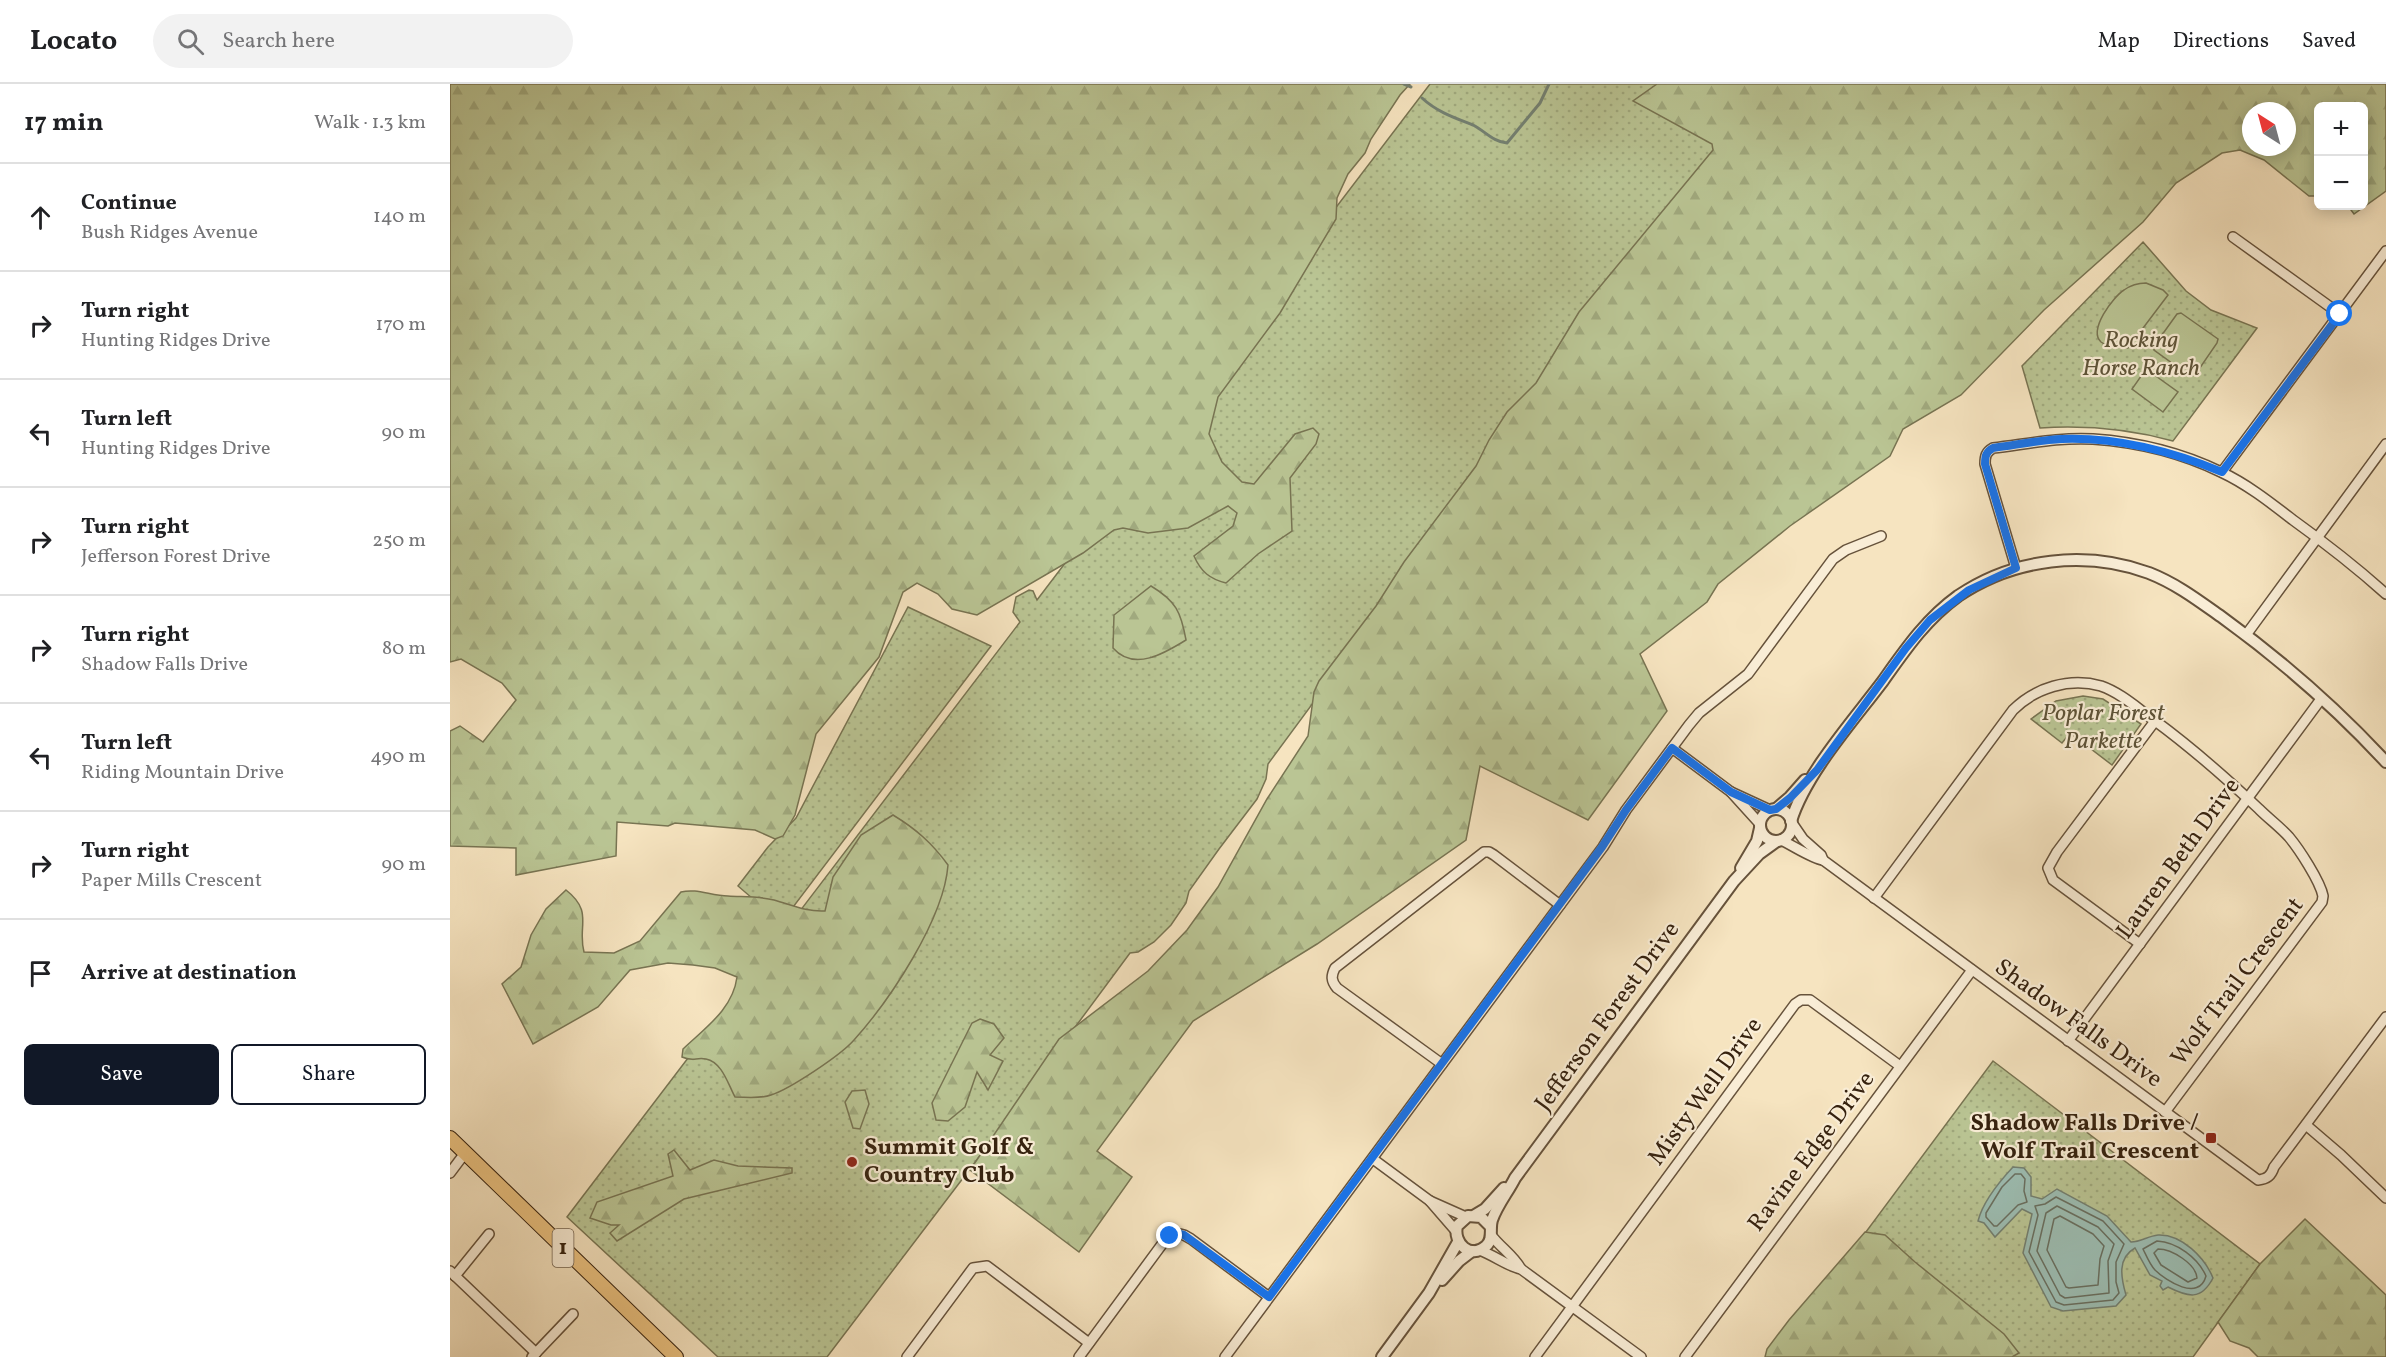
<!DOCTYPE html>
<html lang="en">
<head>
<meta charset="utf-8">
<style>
  :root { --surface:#fff; --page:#f2f2f2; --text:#202124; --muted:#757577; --line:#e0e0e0; --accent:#111827 }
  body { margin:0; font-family:Vollkorn,serif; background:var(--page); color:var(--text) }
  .controls { position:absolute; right:18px; top:18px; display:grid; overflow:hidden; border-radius:9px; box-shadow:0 3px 15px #0003 }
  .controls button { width:54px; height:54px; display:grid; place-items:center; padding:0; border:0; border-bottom:2px solid var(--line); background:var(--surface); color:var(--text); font:30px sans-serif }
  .compass { position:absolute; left:1792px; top:18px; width:54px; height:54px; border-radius:50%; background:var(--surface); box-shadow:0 3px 15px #0003; rotate:324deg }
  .stop { position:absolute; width:18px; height:18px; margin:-14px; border:4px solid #1a73e8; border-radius:50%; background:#fff }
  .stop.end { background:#1a73e8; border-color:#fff; box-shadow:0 2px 6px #0008 }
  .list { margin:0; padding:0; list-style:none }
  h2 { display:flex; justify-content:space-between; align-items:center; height:78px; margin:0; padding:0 24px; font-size:26px }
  h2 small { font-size:20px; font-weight:400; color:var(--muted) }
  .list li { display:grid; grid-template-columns:39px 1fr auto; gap:18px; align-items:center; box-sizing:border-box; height:108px; padding:0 24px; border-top:2px solid var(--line) }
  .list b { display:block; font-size:22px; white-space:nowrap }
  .list p { margin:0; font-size:20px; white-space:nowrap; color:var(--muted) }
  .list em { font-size:20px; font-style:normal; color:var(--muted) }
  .actions { display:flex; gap:12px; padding:18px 24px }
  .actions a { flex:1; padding:14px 0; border:2px solid var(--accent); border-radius:9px; text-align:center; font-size:21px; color:var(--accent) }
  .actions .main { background:var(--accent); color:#fff }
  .icon { flex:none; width:33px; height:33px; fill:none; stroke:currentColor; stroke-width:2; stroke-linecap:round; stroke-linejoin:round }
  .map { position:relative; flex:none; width:1936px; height:1273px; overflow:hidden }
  header { display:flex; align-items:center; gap:36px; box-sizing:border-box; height:84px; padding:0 30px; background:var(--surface); border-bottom:2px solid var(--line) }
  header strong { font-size:28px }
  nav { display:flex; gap:33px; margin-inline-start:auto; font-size:21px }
  .search { width:420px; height:54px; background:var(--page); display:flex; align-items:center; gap:15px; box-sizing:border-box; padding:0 21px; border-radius:33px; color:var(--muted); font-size:22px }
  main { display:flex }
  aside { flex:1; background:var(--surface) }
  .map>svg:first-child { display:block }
  .grass { fill:url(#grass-dots); stroke:#787452; stroke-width:1.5 }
  .forest { fill:url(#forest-firs); stroke:#787452; stroke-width:1.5; fill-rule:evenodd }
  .garden { fill:#bac594; stroke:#787452; stroke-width:1.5 }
  .water { fill:#9dbeb3; stroke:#748071; stroke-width:1.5 }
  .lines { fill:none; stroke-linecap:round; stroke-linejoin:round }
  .shore { stroke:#6a7061; stroke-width:1.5 }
  .stream { stroke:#748071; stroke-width:3 }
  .minor-casing { stroke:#66523b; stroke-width:12 }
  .tertiary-casing { stroke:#66523b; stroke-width:14 }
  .primary-casing { stroke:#36220f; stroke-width:16 }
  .minor { stroke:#f9edd6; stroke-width:9 }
  .tertiary { stroke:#f9edd6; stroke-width:10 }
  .primary { stroke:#ebc280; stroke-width:14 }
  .route { stroke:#1a73e8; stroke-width:8 }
  .poi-dot { fill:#8f2418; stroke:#f9edd6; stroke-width:2 }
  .labels { text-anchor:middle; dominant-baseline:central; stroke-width:4.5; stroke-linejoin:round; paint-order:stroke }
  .shield { fill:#f9edd6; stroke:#705f4b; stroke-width:1.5 }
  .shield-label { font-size:22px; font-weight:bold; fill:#36220f }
  .park-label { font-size:24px; font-style:italic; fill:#5e5337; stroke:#f9edd6 }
  .street-label { font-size:24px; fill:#36220f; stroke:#f9edd6 }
  .poi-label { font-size:24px; font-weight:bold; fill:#36220f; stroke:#f9edd6; text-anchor:end }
</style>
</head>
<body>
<header>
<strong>Locato</strong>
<div class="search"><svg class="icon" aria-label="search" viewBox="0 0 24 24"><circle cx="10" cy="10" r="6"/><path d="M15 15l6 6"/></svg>Search here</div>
<nav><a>Map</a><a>Directions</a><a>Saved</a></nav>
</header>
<main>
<aside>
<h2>17 min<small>Walk · 1.3 km</small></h2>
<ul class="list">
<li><svg class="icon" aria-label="ahead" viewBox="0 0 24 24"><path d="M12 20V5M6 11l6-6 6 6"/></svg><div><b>Continue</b><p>Bush Ridges Avenue</p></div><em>140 m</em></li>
<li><svg class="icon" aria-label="right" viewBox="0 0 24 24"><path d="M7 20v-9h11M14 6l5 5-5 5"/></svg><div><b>Turn right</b><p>Hunting Ridges Drive</p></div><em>170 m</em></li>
<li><svg class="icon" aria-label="left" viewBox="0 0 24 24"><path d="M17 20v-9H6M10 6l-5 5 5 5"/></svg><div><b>Turn left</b><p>Hunting Ridges Drive</p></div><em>90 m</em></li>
<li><svg class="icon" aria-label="right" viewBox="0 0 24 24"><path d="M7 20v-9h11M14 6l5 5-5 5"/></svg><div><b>Turn right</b><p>Jefferson Forest Drive</p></div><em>250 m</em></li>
<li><svg class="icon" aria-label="right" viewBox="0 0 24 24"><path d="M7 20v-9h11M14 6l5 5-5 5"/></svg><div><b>Turn right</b><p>Shadow Falls Drive</p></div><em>80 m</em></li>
<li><svg class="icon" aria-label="left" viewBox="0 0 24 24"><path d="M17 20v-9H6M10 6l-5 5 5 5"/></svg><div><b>Turn left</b><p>Riding Mountain Drive</p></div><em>490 m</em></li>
<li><svg class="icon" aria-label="right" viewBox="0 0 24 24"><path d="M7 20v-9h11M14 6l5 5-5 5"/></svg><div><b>Turn right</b><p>Paper Mills Crescent</p></div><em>90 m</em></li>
<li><svg class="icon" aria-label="arrive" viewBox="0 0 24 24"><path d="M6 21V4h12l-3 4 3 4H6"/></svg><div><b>Arrive at destination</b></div></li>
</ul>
<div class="actions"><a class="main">Save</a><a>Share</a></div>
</aside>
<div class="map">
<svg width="1936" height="1273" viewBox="0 0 1936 1273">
  <defs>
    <pattern id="grass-dots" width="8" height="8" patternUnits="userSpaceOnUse" patternTransform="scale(1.5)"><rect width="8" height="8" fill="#bac594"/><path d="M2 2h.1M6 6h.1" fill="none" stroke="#a0a97e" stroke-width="1.8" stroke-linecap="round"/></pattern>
    <pattern id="forest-firs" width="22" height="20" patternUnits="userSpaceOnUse" patternTransform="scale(1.5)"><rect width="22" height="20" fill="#bac594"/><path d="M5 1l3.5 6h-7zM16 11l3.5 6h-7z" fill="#a0a97e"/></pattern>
  </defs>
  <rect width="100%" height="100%" fill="#f6e4c0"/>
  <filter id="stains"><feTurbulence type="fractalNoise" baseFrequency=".00333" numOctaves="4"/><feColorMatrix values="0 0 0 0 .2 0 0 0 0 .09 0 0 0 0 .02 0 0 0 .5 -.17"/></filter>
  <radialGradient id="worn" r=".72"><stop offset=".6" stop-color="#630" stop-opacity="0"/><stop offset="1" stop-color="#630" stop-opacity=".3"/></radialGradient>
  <g class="grass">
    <polygon points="980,0 1320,0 818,680 816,695 807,715 769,765 739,807 736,819 721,841 704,858 688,868 680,869 523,1081 377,1273 268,1273 117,1133 570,538 563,528 566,513 579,506 583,507 587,516"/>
    <path d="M1693,158l43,49 25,19 46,18 -84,113c-44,-12 -87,-16 -133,-13l-18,-62z"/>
    <polygon points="458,523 541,562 331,839 288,802 318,763 346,734"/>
    <polygon points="1633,612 1653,615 1691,640 1662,681 1620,649 1612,659 1581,635 1606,617"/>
    <polygon points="1543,977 1810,1180 1743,1273 1323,1273"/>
  </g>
  <g class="forest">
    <path d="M0,0h960l-10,11 -29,44 -6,14 -17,21 -11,24 -1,21 -56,94 -62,84 -9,37 13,28 20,20 12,2 41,-50 18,-6 6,6 -3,10 -26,34 2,53 -34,23 -32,29c-16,-4 -25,-11 -32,-27l39,-30 4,-13 -9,-7 -40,22 -40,5 -25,-5 -9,2 -31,23 -106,62 -25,-6 -14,-15 -21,-11 -14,9 -24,65 -63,77 -21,81 -12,21 -8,3 -20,-9 -80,-7 -7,3 -51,-4 -1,34 -100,19v-27l-66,-2v-115l10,-5 23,16 33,-42 -14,-17 -41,-24 -11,3z"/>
    <path d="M1207,0h729v107l-32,23 -6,-8h16v-100h-46v90h-9l-45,-36 -24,-10 -18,3 -46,30 -33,39 -99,88 -83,85 -58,34 -13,27 -100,70 -72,58 -11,18 -67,52 27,57 -79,109 -108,-54 -14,74 -149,104 -124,77 -96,130 35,26 -53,75 -109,-82 89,-131 89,-68 39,-41 31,-43 49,-88 41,-63 6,-44 5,-11 57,-75 28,-44 72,-96 13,-26 18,-28 29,-29 43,-71 134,-162 -1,-6 -79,-43zM1801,27h36v36h-36z"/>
    <path d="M701,502c25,15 30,26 35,54 -21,13 -52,32 -73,8l1,-33z"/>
    <path d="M443,731c23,14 39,28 55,50 -4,54 -58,135 -94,175 -13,15 -64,49 -83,55 -11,4 -25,2 -36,2 -7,-13 -13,-35 -29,-38 -10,-2 -13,3 -24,-2l1,-8c22,-21 50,-40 54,-72l-22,-9 -22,-3 -25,-2 -38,7 -32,37 -65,37 -31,-60 19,-17 10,-32 15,-26 20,-19c28,22 11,36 18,62l30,1 26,-12 41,-49c16,-4 30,4 47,4 15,1 31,0 46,4 18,5 32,12 51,11l8,-34 28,-42z"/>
    <polygon points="530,935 544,940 554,954 540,971 553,977 538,1006 527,988 515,1023 498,1037 486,1036 482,1019 522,939"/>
    <polygon points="415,1006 419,1020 410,1045 403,1044 395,1018 402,1007"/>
    <polygon points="224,1066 240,1086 264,1076 288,1082 342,1084 342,1089 234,1115 167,1157 160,1149 169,1141 161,1141 140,1134 147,1118 223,1092 218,1070"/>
    <polygon points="1855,1135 1936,1211 1936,1273 1808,1273 1799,1264 1780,1257 1768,1238 1810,1180"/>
    <polygon points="1415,1148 1435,1151 1465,1178 1554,1250 1569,1269 1562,1273 1315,1273 1317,1265 1339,1236"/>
  </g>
  <g class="garden">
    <path d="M1696,199l17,7 5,5 -40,53c-8,-1 -20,0 -27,-6 -13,-12 12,-45 23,-52 7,-5 13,-7 22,-7z"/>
    <polygon points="1731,229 1768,255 1767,259 1745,291 1740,292 1704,266 1704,262 1727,230"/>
    <polygon points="1696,285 1728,308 1713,328 1682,305"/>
  </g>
  <path class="water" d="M1563,1083l11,1 7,9v19l11,3 15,-10 50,27 24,26c10,0 17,-6 27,-7 24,-1 47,23 55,43 -12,23 -25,19 -45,9l-5,3 -3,-4 2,-5 -12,-6 -15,-27c-18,10 -14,30 -9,47l-10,11 -53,5 -12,-4 -28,-54 9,-39 -10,-5 -27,28 -11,-14 -6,-2c5,-20 21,-39 35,-54z"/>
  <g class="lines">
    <g class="shore">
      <polygon points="1565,1090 1571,1090 1575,1095 1574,1107 1577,1118 1568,1121 1547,1142 1544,1142 1536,1133 1536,1129 1552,1103"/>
      <polygon points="1606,1113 1653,1137 1674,1160 1666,1178 1666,1198 1669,1209 1663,1216 1614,1221 1606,1218 1579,1168 1588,1131 1585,1122 1595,1120"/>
      <polygon points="1607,1122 1648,1143 1664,1160 1658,1177 1659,1209 1615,1214 1610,1211 1587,1167 1596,1129"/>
      <polygon points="1610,1132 1643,1150 1654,1162 1650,1175 1648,1201 1619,1204 1616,1203 1597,1166 1604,1135"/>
      <path d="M1707,1157c20,1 41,17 49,35 -7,26 -40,5 -51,-6 -5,-5 -9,-15 -12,-21z"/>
      <path d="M1708,1165c14,0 38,15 39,29l-9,4 -27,-17 -7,-12z"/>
    </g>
    <g class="stream">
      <polyline points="954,0 961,3"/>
      <path d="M972,14c15,14 33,20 51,27 12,6 20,17 34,18l33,-40 9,-19"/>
    </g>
    <defs>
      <g id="minor">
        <polyline points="1783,153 1890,230"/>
        <polyline points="1772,388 1936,167"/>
        <path d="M1566,484l-31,-104c0,-8 1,-12 8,-16 34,-4 66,-11 100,-9 43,3 89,14 128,33 26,12 50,31 72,48 32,23 63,47 93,74"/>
        <polyline points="1796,551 1936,360"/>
        <polyline points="1222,664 1281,708 1320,726"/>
        <polyline points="1281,708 1310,740"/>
        <polyline points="1342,739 1353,755 1371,771 1373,776"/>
        <path d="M1331,756c11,5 32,19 42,20l435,320c9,-1 13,-4 16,-13l112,-150"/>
        <path d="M1424,814l139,-188c22,-22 56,-33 88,-24 20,7 36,22 53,34 38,28 71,57 105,89 10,10 21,18 30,28 10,12 31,44 34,59l-1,6 -157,210"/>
        <polyline points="1690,860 1603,796 1598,784 1607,768 1705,637"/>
        <polyline points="1618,957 1871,615"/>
        <path d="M992,980l-105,-76c-6,-7 -6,-12 -2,-20l149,-116h5l5,3 66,50"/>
        <polyline points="1856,1041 1891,1071 1936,1114"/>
        <polyline points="923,1075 980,1117 1016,1133"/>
        <polyline points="0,1089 15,1069"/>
        <polyline points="980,1117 1006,1147"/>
        <path d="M1041,1151c9,12 23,21 30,34"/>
        <path d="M1029,1166c15,5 28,16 42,19l120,88"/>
        <polyline points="0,1187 86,1269"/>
        <polyline points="5,1192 39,1150"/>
        <polyline points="82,1273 123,1230"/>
        <polyline points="457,1273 523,1184 537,1182 639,1259"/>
        <polyline points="629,1273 713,1159 726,1149 734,1151 741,1155 819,1213"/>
        <polyline points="775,1273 1153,763 1176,726 1239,641 1249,629 1298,590 1383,475 1396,466 1431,452"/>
        <polyline points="1085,1273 1345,920 1351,916 1360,916 1450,982"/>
        <polyline points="1235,1273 1522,886"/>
      </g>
      <g id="tertiary">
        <polyline points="1326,725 1340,713 1355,696"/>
        <circle cx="1326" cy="741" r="16"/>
        <path d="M1341,737c15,-48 62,-100 92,-140 22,-31 43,-62 75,-85 56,-38 128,-46 191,-23 28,11 50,28 74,45 58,42 114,91 163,144"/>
        <polyline points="1291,784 1307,757 1310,744"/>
        <polyline points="1025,1131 1035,1125 1054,1104"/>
        <path d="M1040,1142l-9,-9 -13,-1 -11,10c-4,17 13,34 29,20 8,-7 3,-17 6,-26 5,-15 16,-28 23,-42l219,-297 25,-27 18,-13"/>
        <polyline points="992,1196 1009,1177 1022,1167"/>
        <polyline points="932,1273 979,1209 1008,1158"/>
      </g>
      <polyline id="primary" points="0,1054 226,1273"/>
    </defs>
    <use href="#minor" class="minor-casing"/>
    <use href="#tertiary" class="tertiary-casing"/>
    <use href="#primary" class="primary-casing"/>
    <use href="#minor" class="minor"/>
    <use href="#tertiary" class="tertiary"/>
    <use href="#primary" class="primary"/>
  </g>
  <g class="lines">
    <path class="route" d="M720,1152l6,-3 8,2 85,62 333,-450 24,-37 46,-62 59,44 39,18 6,-1 14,-11 27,-28 89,-122 24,-28 39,-30 47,-22 -31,-104c0,-8 1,-12 8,-16 23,-3 46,-8 69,-9 56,-2 109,12 160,33l118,-158"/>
  </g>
  <g class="poi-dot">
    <rect x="1755" y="1048" width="12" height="12" rx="3"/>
    <circle cx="402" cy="1078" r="6"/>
  </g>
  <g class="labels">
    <rect class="shield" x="102.5" y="1145" width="21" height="38" rx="4.5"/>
    <g class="shield-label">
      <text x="113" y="1164">1</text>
    </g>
    <g class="park-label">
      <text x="1691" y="257">Rocking<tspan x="1691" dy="28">Horse Ranch</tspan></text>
      <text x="1653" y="630">Poplar Forest<tspan x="1653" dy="28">Parkette</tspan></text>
    </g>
    <g class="street-label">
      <text transform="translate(1729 775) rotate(-54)">Lauren Beth Drive</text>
      <text transform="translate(1788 898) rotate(-53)">Wolf Trail Crescent</text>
      <text transform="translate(1158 933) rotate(-54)">Jefferson Forest Drive</text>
      <text transform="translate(1628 940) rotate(36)">Shadow Falls Drive</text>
      <text transform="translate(1256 1008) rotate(-54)">Misty Well Drive</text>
      <text transform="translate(1362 1068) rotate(-53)">Ravine Edge Drive</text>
    </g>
    <g class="poi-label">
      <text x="1749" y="1040">Shadow Falls Drive /<tspan x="1749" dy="28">Wolf Trail Crescent</tspan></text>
      <text x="414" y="1064" text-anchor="start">Summit Golf &amp;<tspan x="414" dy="28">Country Club</tspan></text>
    </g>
  </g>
  <rect width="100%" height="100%" filter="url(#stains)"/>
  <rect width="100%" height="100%" fill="url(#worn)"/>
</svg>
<div class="controls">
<button>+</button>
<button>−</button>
</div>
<svg class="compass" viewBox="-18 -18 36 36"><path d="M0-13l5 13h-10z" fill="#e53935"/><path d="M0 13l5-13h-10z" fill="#757577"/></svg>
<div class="stop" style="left:1890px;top:230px"></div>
<div class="stop end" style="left:720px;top:1152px"></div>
</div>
</main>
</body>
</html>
